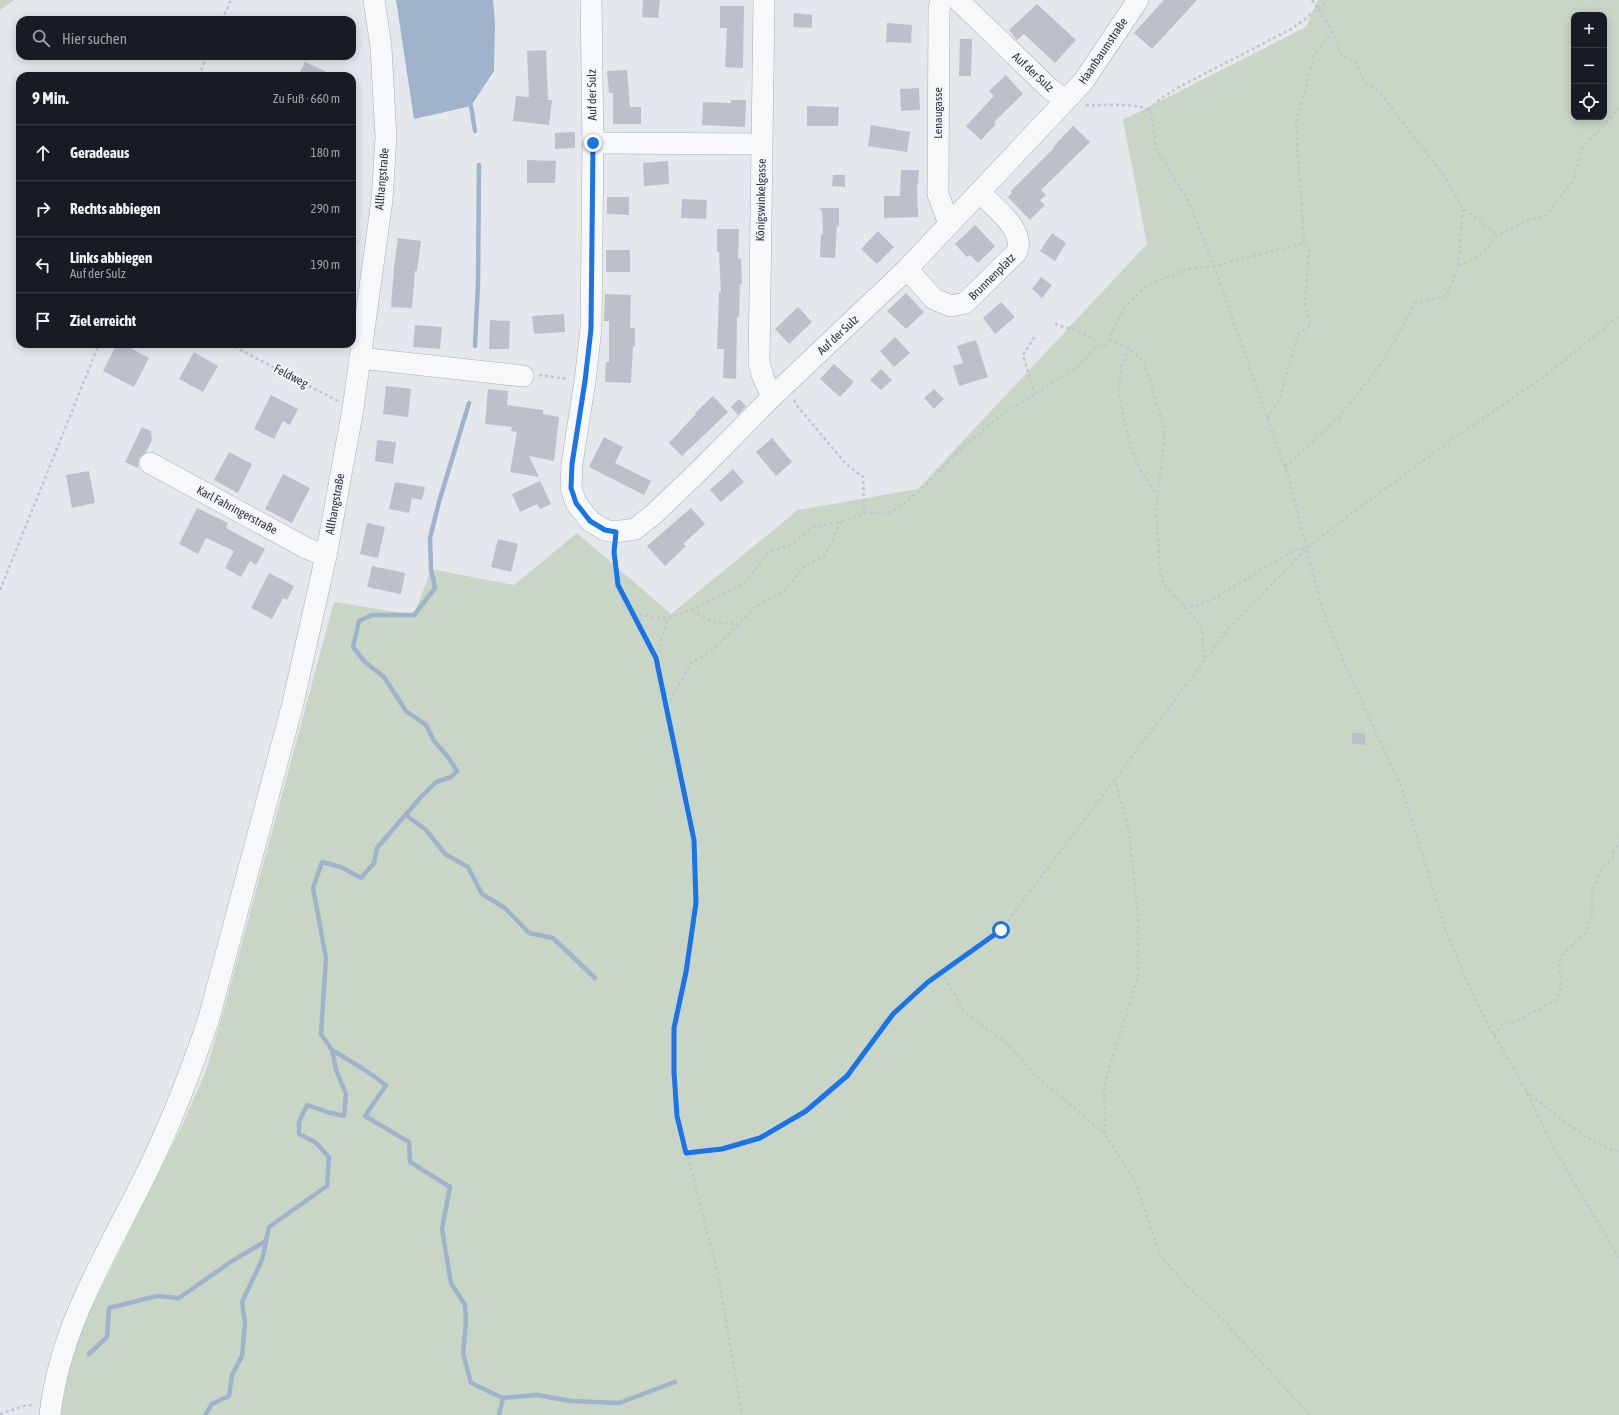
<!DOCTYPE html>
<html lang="de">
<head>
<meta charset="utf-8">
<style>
  :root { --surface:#171b24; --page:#20242c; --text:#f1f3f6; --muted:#9ea1a6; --line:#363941 }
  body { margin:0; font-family:"Asap Condensed",sans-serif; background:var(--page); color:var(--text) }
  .controls { position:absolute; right:12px; top:12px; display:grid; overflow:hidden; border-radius:8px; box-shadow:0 2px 10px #0003 }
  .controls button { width:36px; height:36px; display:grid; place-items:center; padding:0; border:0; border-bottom:1px solid var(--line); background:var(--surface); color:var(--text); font:20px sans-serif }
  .stop { position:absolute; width:12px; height:12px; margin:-9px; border:3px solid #1a73e8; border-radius:50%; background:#fff }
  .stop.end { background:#1a73e8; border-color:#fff; box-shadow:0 1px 4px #0008 }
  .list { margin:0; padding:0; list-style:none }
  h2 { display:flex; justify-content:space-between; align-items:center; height:52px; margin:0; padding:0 16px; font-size:17px }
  h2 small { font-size:13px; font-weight:400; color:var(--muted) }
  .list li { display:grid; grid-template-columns:26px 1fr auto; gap:12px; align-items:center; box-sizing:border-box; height:56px; padding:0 16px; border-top:1px solid var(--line) }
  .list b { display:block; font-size:15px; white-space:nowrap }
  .list p { margin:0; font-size:13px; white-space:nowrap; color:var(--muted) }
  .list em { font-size:13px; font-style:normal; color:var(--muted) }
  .icon { flex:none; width:22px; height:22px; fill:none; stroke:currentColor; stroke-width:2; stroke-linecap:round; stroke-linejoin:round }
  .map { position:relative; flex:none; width:1619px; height:1415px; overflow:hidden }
  .search { position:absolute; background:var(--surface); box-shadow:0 2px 10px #0003; left:16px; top:16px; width:340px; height:44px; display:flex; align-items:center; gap:10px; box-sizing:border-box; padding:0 14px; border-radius:12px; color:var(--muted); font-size:15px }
  .panel { position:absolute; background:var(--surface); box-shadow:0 2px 10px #0003; left:16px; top:72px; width:340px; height:276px; border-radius:12px }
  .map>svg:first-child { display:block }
  .green { fill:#c9d6c5; fill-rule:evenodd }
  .water { fill:#9fb4cc }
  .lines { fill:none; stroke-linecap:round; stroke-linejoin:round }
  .stream { stroke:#9fb4cc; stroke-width:4.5 }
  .building { fill:#bbc0ca }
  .minor-casing { stroke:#a9aeb7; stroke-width:22 }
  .path { stroke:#c2c5cb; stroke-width:2.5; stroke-dasharray:3 3; stroke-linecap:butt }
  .minor { stroke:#f7f8fa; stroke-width:21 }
  .route { stroke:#1a73e8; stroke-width:5 }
  .labels { text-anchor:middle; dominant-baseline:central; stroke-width:4; stroke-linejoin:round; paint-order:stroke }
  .street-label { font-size:12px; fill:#2b3445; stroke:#f4f6f9 }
</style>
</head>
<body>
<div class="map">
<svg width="1619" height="1415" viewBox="0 0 1619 1415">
  <rect width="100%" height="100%" fill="#e4e7ec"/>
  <g class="green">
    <polygon points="0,0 14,0 0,10"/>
    <path d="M1318,0h301v1415h-1562l2,-16 22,-70 100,-201 25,-57 21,-73 107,-396 80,13 17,-46 83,16 63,-52 94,81 127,-104 120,-21 229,-245 -24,-124 183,-93zM1574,15h30v102h-30z"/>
  </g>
  <polygon class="water" points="396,0 493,0 495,23 494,71 471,106 414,119"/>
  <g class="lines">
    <g class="stream">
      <polyline points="471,106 475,131"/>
      <polyline points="475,346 478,283 479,165"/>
      <polyline points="469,403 439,502 430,538 431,569 435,588 414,615 372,615 359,621 353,647 365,662 384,677 406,711 426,725 434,741 448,757 457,771 451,777 436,782 420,798 377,848 374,863 361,878 341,867 322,862 313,888 326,958 321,1034 332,1050 362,1068 386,1085 365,1116 409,1142 410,1162 450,1187 442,1229 451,1283 465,1305 466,1322 463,1353 471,1383 503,1398 499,1415"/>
      <polyline points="406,815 426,830 445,854 468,867 482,894 505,908 529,933 553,938 595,978"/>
      <polyline points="89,1354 107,1337 109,1308 157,1296 179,1298 232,1261 266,1241"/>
      <polyline points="503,1398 537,1395 571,1401 619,1403 675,1382"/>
      <polyline points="205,1415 212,1404 229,1396 232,1375 242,1356 245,1323 242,1302 262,1260 269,1227 327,1186 329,1157 315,1142 299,1134 299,1122 307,1105 327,1112 344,1116 346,1094 336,1070 332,1050"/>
    </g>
  </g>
  <g class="building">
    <polygon points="643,0 660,0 658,18 642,17"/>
    <polygon points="1164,0 1197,0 1152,49 1134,33"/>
    <polygon points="1037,4 1076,40 1055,63 1024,34 1017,40 1009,30"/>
    <polygon points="720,6 744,6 743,68 725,67 727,28 720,28"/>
    <polygon points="794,13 812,15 812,28 793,27"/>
    <polygon points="887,23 912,25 911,43 886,42"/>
    <polygon points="960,39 972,39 971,76 959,76"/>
    <polygon points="546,50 548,100 552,100 549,125 513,121 516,96 529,97 527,51"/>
    <polygon points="305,62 335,76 298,76"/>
    <polygon points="627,70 630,107 641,107 641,124 613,124 613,93 609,93 607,71"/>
    <polygon points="1006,75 1023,94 994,122 996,124 981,140 966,126 994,96 989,91"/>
    <polygon points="919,88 920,110 901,111 900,89"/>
    <polygon points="731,100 746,100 745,127 702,125 703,102 731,103"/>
    <polygon points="807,106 839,107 838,126 807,126"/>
    <polygon points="871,125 910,132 907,152 868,146"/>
    <polygon points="1073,126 1090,142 1041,190 1046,195 1040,200 1045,205 1030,220 1008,197 1012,193 1011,191 1054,148 1053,147"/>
    <polygon points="575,132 575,148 555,149 555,133"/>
    <polygon points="527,160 556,161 555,183 527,183"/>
    <polygon points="668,161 669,184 644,186 643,163"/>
    <polygon points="901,170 919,170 918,185 917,185 918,217 884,218 884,196 900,196"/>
    <polygon points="833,175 845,175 845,187 832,186"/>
    <polygon points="607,197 629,197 629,215 607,214"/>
    <polygon points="682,199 707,200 706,219 681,218"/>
    <polygon points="819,208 839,208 839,227 837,225 835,258 820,257 821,234 823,234 822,211"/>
    <polygon points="975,225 995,246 978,263 970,255 967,257 955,244"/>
    <polygon points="717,229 739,229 738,259 741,258 742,284 740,284 739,317 737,317 736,379 723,378 724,349 717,349 719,292 721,292 719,252 717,252"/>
    <polygon points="878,231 894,247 877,264 861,249"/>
    <polygon points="1052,233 1066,243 1055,261 1040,251"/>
    <polygon points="398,238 421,241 417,271 415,271 412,308 391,307 394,268"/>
    <rect x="606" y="250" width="24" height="22"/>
    <polygon points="1041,277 1052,285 1042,298 1032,289"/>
    <polygon points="906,293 924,312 906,329 887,311"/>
    <polygon points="605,294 631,295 630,328 635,328 635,346 633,346 631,383 605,382 606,362 609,362 609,321 604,321"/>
    <polygon points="1001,302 1015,317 995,334 983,318"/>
    <polygon points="798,307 812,322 789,344 775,329"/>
    <polygon points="564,314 565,332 534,334 532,316"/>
    <polygon points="490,320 510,321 509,349 489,349"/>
    <polygon points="415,325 442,327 440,349 413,347"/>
    <polygon points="895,337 910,353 894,367 880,351"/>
    <polygon points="976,340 988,377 959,386 953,366 963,363 957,346"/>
    <polygon points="117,344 123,344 149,358 134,387 103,371"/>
    <polygon points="194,352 218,366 203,392 179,379"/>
    <polygon points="834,364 854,382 840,397 820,379"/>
    <polygon points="881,369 892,380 881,390 870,380"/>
    <polygon points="386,386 411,389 408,417 383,414"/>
    <polygon points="488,389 508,391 507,405 543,410 543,414 559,417 554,461 529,456 539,477 510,472 517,432 511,431 512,427 485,424"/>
    <polygon points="934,389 944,399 934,409 924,398"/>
    <polygon points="271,395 298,409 290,425 283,421 274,439 254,429"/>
    <polygon points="713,396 728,412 682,456 669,443 696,414 695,413"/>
    <polygon points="739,399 746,406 738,415 731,407"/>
    <polygon points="142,427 151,431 152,440 146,452 139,458 138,468 125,462"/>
    <polygon points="604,437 623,447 615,463 651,481 644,495 589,467"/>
    <polygon points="772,438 792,462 776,476 756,452"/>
    <polygon points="377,440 396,442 393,464 375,461"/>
    <polygon points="229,452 252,464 238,493 214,480"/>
    <polygon points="733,469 744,482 721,502 710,490"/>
    <polygon points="89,471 95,503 72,508 66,475"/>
    <polygon points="283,474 310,488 292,523 265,509"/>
    <polygon points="540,481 551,504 540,509 537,504 520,512 512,494"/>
    <polygon points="395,482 425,487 422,500 412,498 409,513 389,509"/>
    <polygon points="197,508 228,523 226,528 265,549 256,565 250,561 241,577 225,568 234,551 206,538 198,554 179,544"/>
    <polygon points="691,508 705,524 683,544 686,546 665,566 647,546"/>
    <polygon points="367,523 385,527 378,558 360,554"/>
    <polygon points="498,539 518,544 511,572 491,567"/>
    <polygon points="372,566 405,573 401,594 367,587"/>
    <polygon points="269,573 294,586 287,600 283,598 272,619 251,608"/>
    <polygon points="1352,733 1365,733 1365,745 1352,744"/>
  </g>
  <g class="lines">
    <defs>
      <g id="minor">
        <polyline points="591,0 593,143 591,329 585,381 572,464 571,488 576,503 590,521 605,530 615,532 635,529 654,514 702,468 772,397 907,269 1083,82 1138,0"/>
        <polyline points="764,0 759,363 763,377 772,397"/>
        <polyline points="941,0 939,9 938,194 949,224"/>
        <polyline points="958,0 1050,89 1066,100"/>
        <polyline points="593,143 762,144"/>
        <path d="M907,269l27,30 17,7 14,-3 51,-50c12,-21 -23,-47 -36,-60"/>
        <polyline points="360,358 523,376"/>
        <polyline points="150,463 306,548 326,556"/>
        <path d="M50,1415c9,-84 53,-155 90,-229 28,-55 50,-111 69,-168l84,-315 33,-147 27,-147 29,-209 4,-63 -5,-90 -7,-47"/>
      </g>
    </defs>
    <use href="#minor" class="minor-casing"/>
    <g class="path">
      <polyline points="1312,0 1330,27 1341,55 1355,61 1363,80 1381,94 1445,177 1463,208 1498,235"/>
      <polyline points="222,20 231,0"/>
      <polyline points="199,76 207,56"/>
      <path d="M1086,105c15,1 58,-4 65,8l6,38 30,47 27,68 75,213 33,129 22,55 57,123 46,148 20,47 21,44 38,65 28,59 65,109"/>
      <polyline points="1149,110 1160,99 1179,87 1289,30 1304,20 1327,0"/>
      <polyline points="352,239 359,242"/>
      <polyline points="1458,266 1463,209"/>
      <path d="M1055,324c14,5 35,9 44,21"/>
      <polyline points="1109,340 1129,348 1144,362 1165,430 1156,512 1160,570 1164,585 1196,619 1202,630 1204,659"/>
      <polyline points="229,344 338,401"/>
      <polyline points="1129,348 1121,367 1119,393 1129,440 1139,468 1157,495"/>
      <polyline points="539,375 568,379"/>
      <polyline points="1035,395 1023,355 1035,336"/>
      <polyline points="794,400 798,407 846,464 863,477 864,513"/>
      <polyline points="1267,418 1279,401 1298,334 1311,325 1305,306 1309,250 1304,243"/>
      <polyline points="1285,467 1340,416 1383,361 1415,303 1447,296 1458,266 1480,256 1498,235 1528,220 1546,215 1573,181 1581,150 1619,108"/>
      <polyline points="614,549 618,585 656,658 694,840 696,903 686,972 674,1028 674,1072 677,1116 717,1269 742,1415"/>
      <polyline points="0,590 99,344"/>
      <polyline points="1184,606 1195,606 1215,598 1296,549 1307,548"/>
      <polyline points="692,610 712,622 737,624"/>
      <polyline points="633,614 668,618"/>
      <polyline points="656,658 668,618 691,610 744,584 769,552 791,544 813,527 841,522 864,513 892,512 919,492 965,445 1004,413 1075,369 1099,345 1105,345 1109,340 1113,329 1125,307 1145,287 1187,269 1214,266 1304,243 1296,124 1314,56 1332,32"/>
      <polyline points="667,706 691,663 712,651 755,607 785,591 804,566 825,555 841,522"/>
      <polyline points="1619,838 1619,839"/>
      <polyline points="942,972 964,1012 1009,1045 1034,1074 1105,1134 1135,1181 1160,1255 1184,1283 1221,1318 1310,1415"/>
      <polyline points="1494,1036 1502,1024 1514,1022 1556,1000 1560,992 1561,982 1559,964 1562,955 1585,933 1592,916 1592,893 1601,870 1613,857 1613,852 1619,842"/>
      <path d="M1526,1091c23,17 66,57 93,60"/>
      <polyline points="1105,1133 1104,1085 1138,977 1138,914 1129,832 1115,779"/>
      <polyline points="686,1153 722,1149 760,1137 806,1111 847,1076 893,1015 928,983 1001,930 1229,628 1307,548 1345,518 1453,439 1549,373 1619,316"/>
      <polyline points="0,1414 27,1405 35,1405"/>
    </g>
    <use href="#minor" class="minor"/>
  </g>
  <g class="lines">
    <polyline class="route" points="593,143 591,329 585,381 572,464 571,488 576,503 590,521 605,530 616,532 614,552 618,585 656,658 694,840 696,903 686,972 674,1028 674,1072 677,1116 686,1153 722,1149 760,1138 806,1111 847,1076 893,1014 928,982 1001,930"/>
  </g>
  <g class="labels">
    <g class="street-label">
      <text transform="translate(1103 51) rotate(-56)">Haanbaumstraße</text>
      <text transform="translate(1033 72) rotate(43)">Auf der Sulz</text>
      <text transform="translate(592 95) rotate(-91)">Auf der Sulz</text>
      <text transform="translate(938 113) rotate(-90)">Lenaugasse</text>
      <text transform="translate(382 179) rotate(-85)">Allhangstraße</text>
      <text transform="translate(761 200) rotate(-89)">Königswinkelgasse</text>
      <text transform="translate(992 277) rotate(-45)">Brunnenplatz</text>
      <text transform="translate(838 335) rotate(-43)">Auf der Sulz</text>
      <text transform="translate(291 376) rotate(28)">Feldweg</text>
      <text transform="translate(335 504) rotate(-80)">Allhangstraße</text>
      <text transform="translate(237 510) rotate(28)">Karl Fahringerstraße</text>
    </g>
  </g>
</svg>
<div class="controls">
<button>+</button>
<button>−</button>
<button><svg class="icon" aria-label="locate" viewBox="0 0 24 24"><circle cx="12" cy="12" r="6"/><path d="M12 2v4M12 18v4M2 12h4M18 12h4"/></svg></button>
</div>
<div class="stop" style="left:1001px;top:930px"></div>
<div class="stop end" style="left:593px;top:143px"></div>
<div class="search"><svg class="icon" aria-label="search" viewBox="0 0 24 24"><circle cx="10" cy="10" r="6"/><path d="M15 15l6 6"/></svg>Hier suchen</div>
<section class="panel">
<h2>9 Min.<small>Zu Fuß · 660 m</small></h2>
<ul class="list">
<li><svg class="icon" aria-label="ahead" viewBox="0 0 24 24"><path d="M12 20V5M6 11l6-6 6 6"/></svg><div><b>Geradeaus</b></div><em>180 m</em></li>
<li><svg class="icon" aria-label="right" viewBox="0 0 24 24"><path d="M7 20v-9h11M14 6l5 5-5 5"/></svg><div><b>Rechts abbiegen</b></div><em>290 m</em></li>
<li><svg class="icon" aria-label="left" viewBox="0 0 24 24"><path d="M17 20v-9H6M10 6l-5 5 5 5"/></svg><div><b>Links abbiegen</b><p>Auf der Sulz</p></div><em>190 m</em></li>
<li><svg class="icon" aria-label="arrive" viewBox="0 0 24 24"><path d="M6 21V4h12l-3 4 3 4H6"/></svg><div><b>Ziel erreicht</b></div></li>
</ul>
</section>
</div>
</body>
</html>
